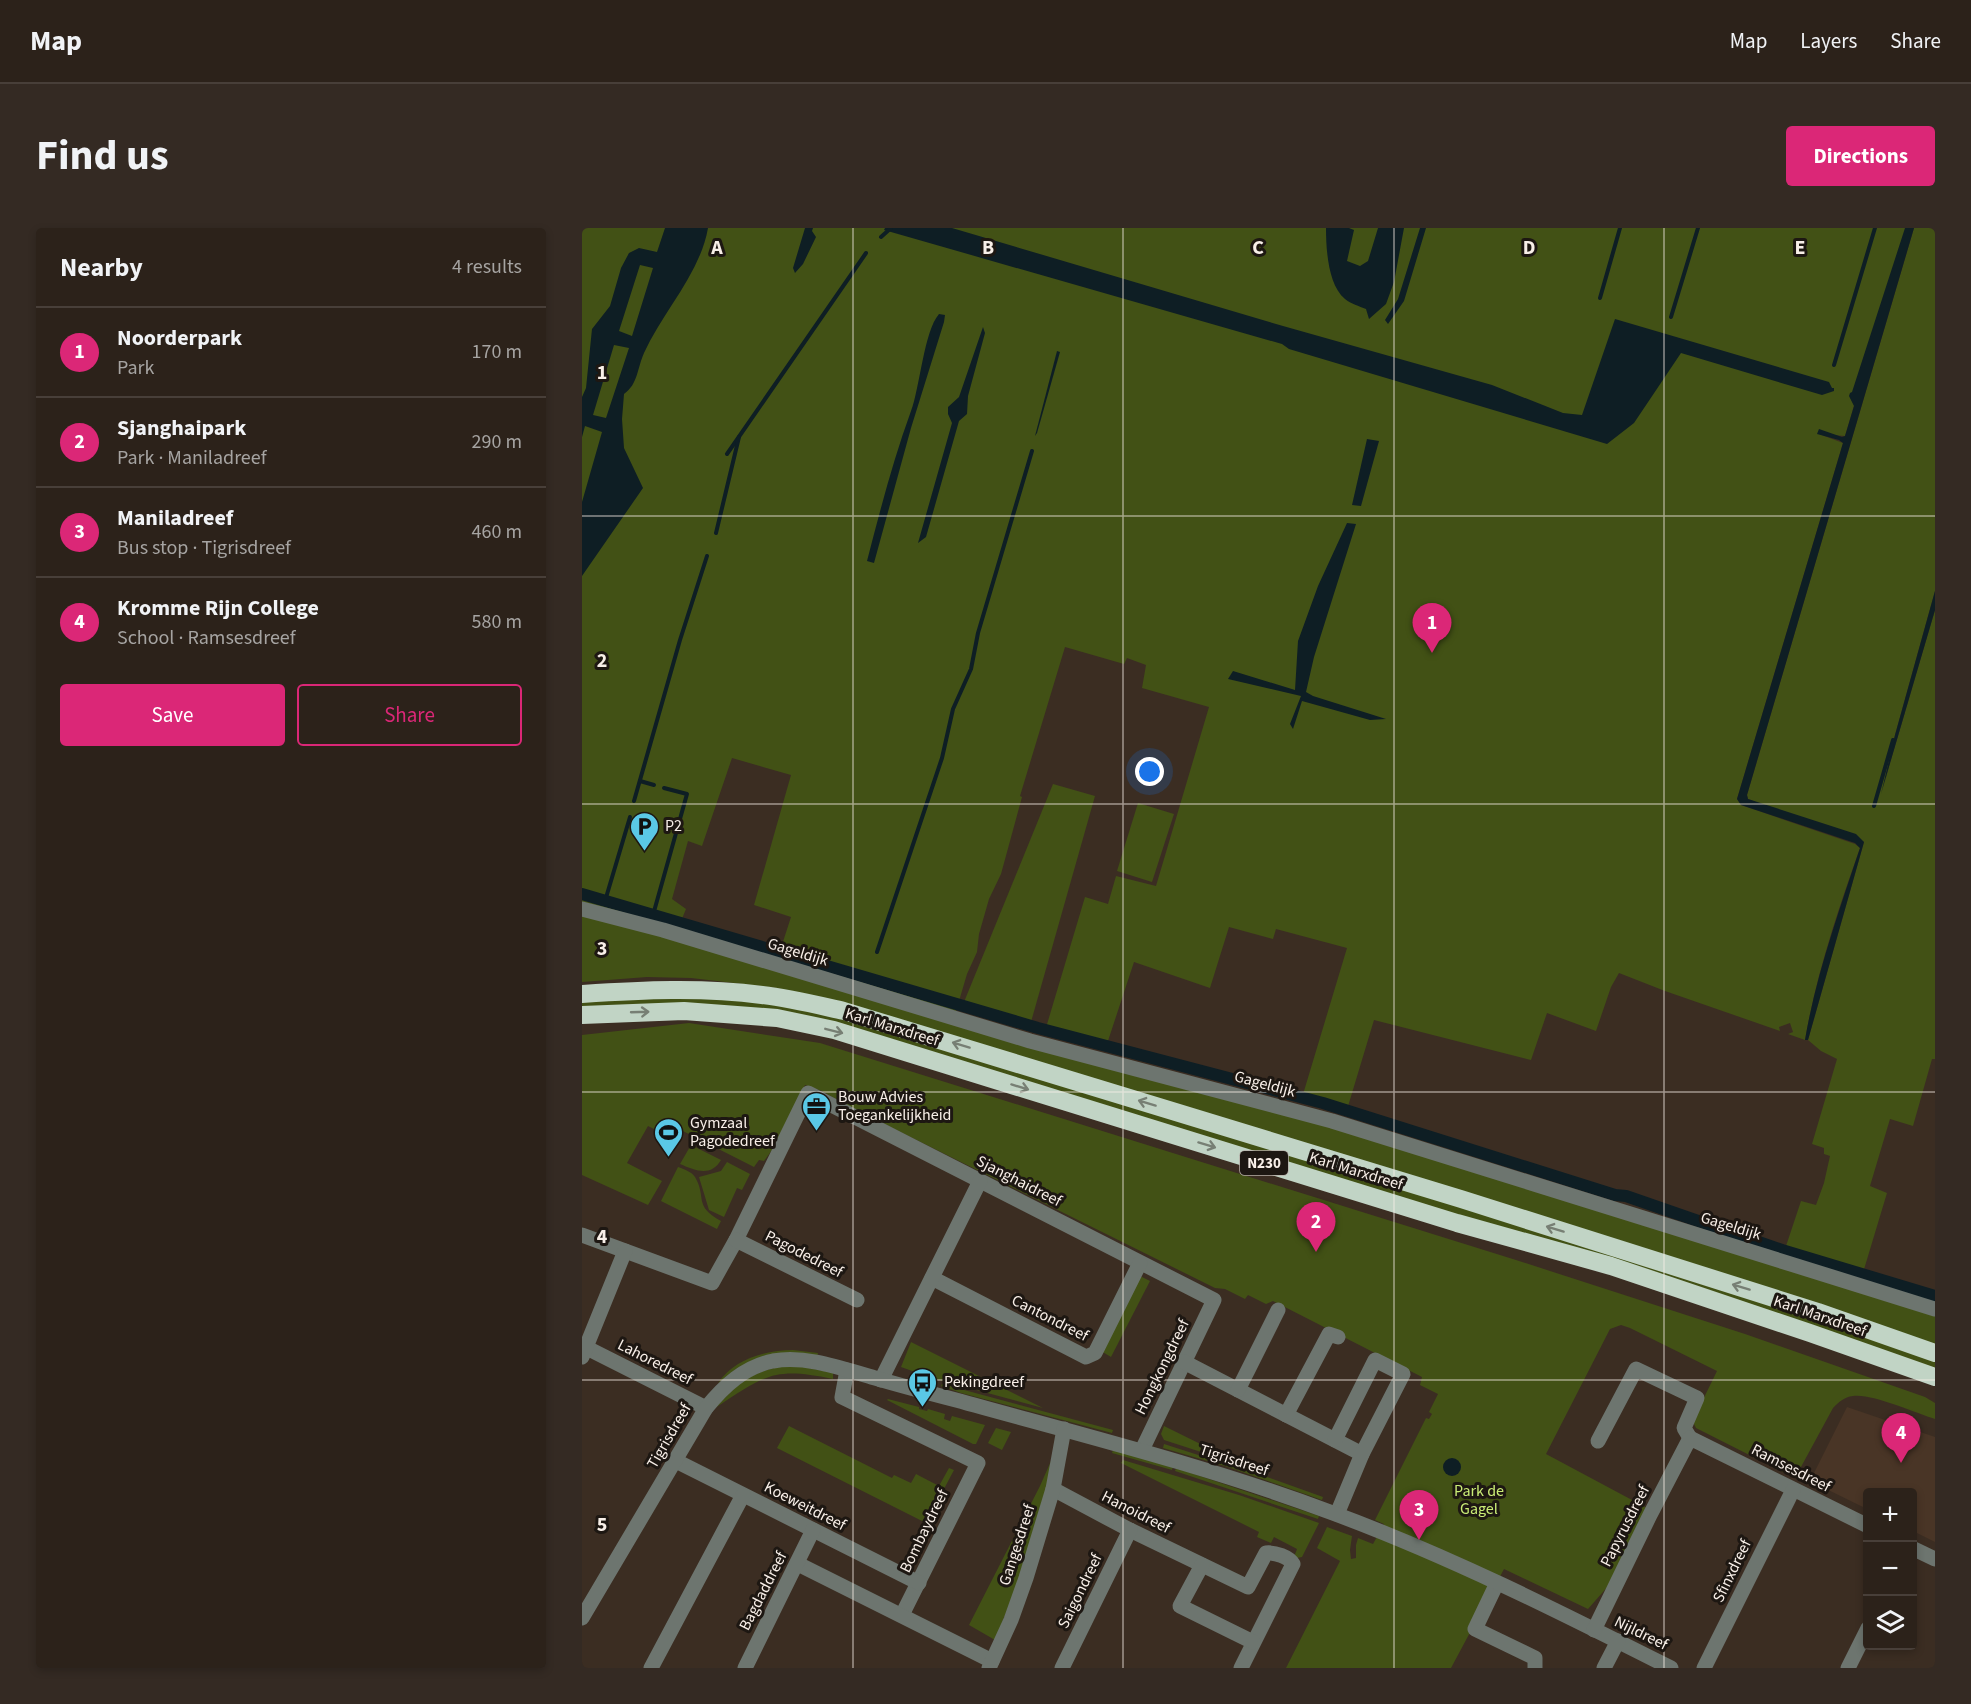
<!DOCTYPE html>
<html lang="en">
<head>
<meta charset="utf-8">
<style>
  :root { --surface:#2c221a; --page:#342a23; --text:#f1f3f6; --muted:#a6a4a2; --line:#483f39; --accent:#db2777 }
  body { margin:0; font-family:"Source Sans 3",sans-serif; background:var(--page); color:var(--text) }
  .controls { position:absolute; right:18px; bottom:18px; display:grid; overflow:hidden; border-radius:6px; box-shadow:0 3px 9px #0003 }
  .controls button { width:54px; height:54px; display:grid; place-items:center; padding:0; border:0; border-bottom:2px solid var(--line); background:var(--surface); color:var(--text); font:30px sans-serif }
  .you { position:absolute; left:568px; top:544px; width:21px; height:21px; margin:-15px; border:4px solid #fff; border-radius:50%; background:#1a73e8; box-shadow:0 0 0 9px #1a73e833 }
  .badge { display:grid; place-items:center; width:39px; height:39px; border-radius:50%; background:var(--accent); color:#fff; font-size:20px; font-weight:700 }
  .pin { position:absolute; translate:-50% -50px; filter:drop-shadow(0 2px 3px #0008) }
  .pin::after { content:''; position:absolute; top:32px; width:21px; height:18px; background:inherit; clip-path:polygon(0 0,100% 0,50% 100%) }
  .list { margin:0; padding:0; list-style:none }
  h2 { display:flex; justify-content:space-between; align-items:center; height:78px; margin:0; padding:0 24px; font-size:26px }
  h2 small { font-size:20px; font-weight:400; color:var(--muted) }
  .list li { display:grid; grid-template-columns:39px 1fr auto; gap:18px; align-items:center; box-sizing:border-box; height:90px; padding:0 24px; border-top:2px solid var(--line) }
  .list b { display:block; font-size:22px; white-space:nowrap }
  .list p { margin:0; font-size:20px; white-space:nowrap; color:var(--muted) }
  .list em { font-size:20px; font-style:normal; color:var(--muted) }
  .actions { display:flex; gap:12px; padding:18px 24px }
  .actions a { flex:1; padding:14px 0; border:2px solid var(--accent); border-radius:6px; text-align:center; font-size:21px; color:var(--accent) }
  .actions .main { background:var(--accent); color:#fff }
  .icon { flex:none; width:33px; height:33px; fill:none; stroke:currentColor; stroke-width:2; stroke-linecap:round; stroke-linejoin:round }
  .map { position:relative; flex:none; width:1353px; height:1440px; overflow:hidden; border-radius:6px }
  header { display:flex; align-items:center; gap:36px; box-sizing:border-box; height:84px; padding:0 30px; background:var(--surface); border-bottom:2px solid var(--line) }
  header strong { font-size:28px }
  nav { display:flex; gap:33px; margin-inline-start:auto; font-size:21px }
  .intro { display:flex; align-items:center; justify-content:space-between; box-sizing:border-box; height:144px; padding:0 36px }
  h1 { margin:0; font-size:42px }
  .button { padding:15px 27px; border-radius:6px; background:var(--accent); color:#fff; font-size:21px; font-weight:700 }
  main { display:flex; gap:36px; padding:0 36px }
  aside { flex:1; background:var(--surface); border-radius:6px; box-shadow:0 3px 9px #0003 }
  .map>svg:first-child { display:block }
  .built { fill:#493526 }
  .green { fill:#425115 }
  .water { fill:#0e1e24; fill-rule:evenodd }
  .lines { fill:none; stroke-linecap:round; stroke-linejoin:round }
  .stream { stroke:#0e1e24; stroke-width:4 }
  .canal { stroke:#0e1e24; stroke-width:12 }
  .minor { stroke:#6d756f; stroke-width:15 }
  .highway { stroke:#c1d4c5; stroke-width:18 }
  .oneway { stroke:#777f74 }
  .grid { fill:none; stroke:#f8efe8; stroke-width:1.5; stroke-opacity:0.55 }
  .labels { text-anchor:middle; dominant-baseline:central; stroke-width:6; stroke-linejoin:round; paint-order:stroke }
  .shield { fill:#1d1712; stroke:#b6aea8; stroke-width:1.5 }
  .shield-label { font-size:15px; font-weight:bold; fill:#f8efe8 }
  .poi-label { font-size:16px; fill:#f8efe8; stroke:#1d1712; text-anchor:start }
  .street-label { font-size:16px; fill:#f8efe8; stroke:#1d1712 }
  .park-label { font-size:16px; fill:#caec76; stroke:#1d1712 }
  .grid-label { font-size:20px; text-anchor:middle; font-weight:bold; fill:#f8efe8; stroke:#1d1712; stroke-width:6; stroke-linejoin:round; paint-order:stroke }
</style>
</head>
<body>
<header>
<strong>Map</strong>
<nav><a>Map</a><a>Layers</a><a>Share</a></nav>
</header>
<div class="intro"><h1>Find us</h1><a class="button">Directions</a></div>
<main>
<aside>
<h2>Nearby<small>4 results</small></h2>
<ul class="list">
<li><span class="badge">1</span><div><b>Noorderpark</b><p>Park</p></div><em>170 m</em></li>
<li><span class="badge">2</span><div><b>Sjanghaipark</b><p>Park · Maniladreef</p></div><em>290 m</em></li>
<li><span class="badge">3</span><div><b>Maniladreef</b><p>Bus stop · Tigrisdreef</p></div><em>460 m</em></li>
<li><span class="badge">4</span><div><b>Kromme Rijn College</b><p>School · Ramsesdreef</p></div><em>580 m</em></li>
</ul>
<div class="actions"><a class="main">Save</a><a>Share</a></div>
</aside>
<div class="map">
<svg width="1353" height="1440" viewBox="0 0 1353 1440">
  <rect width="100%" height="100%" fill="#3b2d22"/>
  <polygon class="built" points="1265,1179 1353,1209 1353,1314 1331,1303 1330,1264 1286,1264 1285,1281 1228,1253"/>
  <g class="green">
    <path d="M0,0h1325l-62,208 -26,-2 24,9 -106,356 4,6 114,39 5,4c-22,62 -44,127 -55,192l-17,-6 5,-2 -3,-9 -11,4 1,4 -115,-40 -46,-18 -8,14 -15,44 -49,-18 -16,47 -157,-40 -28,93 -45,-12 46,-153 -71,-19 -3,10 -44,-12 -19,61 -76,-26 -29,88 -60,-19 40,-134 23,7 8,-28 40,10 53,-179 -67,-19 4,-23 -19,-7 -3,6 -59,-17 -45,149 2,1 -21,77 -12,25 -10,35 -2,18 -10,22 -13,44 -165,-50 2,-10 -12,-4 12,-37 -37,-12 37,-130 -59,-17 -30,88 -14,-5 -16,58 14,10 -7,17 -13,-4 -3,8 -81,-21z"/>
    <polygon points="1332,0 1353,0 1353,363 1313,507 1303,552 1353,382 1353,831 1350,831 1331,898 1308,891 1288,958 1305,965 1280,1048 1202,1024 1219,973 1234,977 1242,955 1248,928 1242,926 1242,920 1230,916 1255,831 1239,823 1226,812 1282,614 1166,571 1165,567"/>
    <polygon points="471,556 513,568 447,801 382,782 382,774"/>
    <polygon points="556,575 592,586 570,654 535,643"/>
    <polygon points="0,686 705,885 1353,1088 1353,1119 239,769 194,760 109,750 65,749 0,754"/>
    <polygon points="109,766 222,779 1203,1078 1353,1132 1353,1144 174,780 104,775 0,782 0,772"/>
    <path d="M107,795l131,20 696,217 229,74 180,63 10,6v16c-19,-6 -64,-26 -82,-23 -9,1 -14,6 -20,12l-38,70 -99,-50 -2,-4v-6l23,-47 -87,-43 -9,-3 -11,4 -64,125 101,54 -23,60 -36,41 -84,-40 -53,99h-165l54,-107 -23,-13 10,-21 25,9 -2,14 1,9 5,-1v-13l2,-7 15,6 11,-20 -9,-4 51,-102 3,1 3,-5 -3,-2 9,-18 -18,-9 2,-8 -149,-76 -7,3 -18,-9 -3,4 -20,-10 -10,-1 -369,-183 -24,-14 -17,-6 -30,61 -11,15 -5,-1 -5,7 -81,-41 -5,10 -20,-10 -21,37 35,18 -14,24 -66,-30v-140z"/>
    <path d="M109,917l30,15c-10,17 -25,11 -41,4z"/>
    <polygon points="145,934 168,946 160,962 155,960 142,989 127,982 117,949 139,943"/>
    <path d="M96,939c6,2 14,5 17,10 12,20 -2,29 26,44l-4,8 -56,-28z"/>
    <polygon points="558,1048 568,1053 529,1129 519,1123"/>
    <polygon points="329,1114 461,1180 350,1150 319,1139"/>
    <path d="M211,1122l25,3 -1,5 -78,9 -21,16c16,-24 48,-33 75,-33z"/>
    <path d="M202,1138l21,1 28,6v6c-60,-13 -69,-3 -118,29 25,-26 32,-35 69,-42z"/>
    <polygon points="360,1156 531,1202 530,1205 379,1165 359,1158"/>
    <polygon points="306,1171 337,1179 337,1181 345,1183 346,1181 363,1186 362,1191 368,1193 370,1188 403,1197 394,1216 391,1216 305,1172"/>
    <polygon points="207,1198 310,1250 312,1247 329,1255 334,1246 357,1258 367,1240 372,1242 344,1295 195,1220"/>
    <polygon points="582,1198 657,1235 656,1236 582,1212 579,1206"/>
    <polygon points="414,1200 429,1204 420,1222 406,1215"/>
    <polygon points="582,1216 688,1250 741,1269 740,1272 646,1239 581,1220"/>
    <polygon points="531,1222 591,1239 590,1242 530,1225"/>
    <polygon points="541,1232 657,1267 737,1295 720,1329 715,1330 712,1329 715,1321 692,1309 689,1315 675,1309 677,1304 539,1235"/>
    <polygon points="469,1233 467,1253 433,1362 413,1412 387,1397 458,1258"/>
    <polygon points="594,1240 737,1288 736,1291 593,1243"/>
  </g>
  <g class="water">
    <path d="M83,0h43c-8,46 -45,83 -64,125 -7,16 -6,31 -20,41l-2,25 2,29 19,40 -61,88v-74l20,-70 -17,-6 -3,11v-40l4,-9 6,-59 18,-23 11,-38 8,-15 10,-5 18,4zM58,37l13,3 -21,68 -13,-5zM32,117l15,3 -23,70 -13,-3z"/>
    <polygon points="223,0 231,0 230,3 234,9 221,36 213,45 211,40"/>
    <polygon points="303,0 370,0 701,98 910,157 981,185 1000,187 1033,91 1247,154 1250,160 1252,160 1252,163 1240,167 1099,125 1052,195 1025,216 707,121 700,116 302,2"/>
    <path d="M744,0h23l5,2 -7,31 13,5 8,-5 10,-33h26l-10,54 -8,22 -17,15 -3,-10c-7,-3 -15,-5 -21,-10 -17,-14 -19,-50 -19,-71z"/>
    <polygon points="838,0 844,0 822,73 806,96 803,92 816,71"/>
    <path d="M1323,0h9l-167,567 1,4 108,35 8,8 -56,198h-3c11,-65 34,-129 55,-192l-5,-5 -114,-38 -4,-6 106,-356 -4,-3 -22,-6 2,-5 23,8 3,-1 9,-30 -5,-10 1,-3 2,-1z"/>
    <path d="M357,86l6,1 -1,7 -33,106 -37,135 -7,-2c13,-50 26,-101 44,-150 9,-24 13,-80 28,-97z"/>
    <polygon points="401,99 403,105 386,168 385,186 377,193 344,309 336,315 370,195 366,186 366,179 377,169"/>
    <polygon points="475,123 478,124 455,205 453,208"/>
    <polygon points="785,211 797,213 779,278 770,277"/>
    <polygon points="765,295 774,296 732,429 724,464 731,468 804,491 788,492 720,473 711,501 708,496 719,468 646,451 651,443 713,462 716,413 736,358"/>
    <polygon points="1353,363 1353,382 1299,566 1313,507"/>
    <circle cx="870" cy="1239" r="9"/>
  </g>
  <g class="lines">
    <g class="stream">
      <polyline points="299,9 309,0"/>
      <polyline points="1018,70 1038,0"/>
      <polyline points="1089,89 1116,0"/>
      <polyline points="1252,137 1293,0"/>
      <polyline points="145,226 284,25"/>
      <polyline points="134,305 157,209"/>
      <polyline points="58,553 72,557"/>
      <polyline points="52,573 98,412 125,328"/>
      <polyline points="1292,578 1311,512"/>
      <polyline points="23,673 48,589"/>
      <polyline points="71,687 105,566 82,560"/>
      <polyline points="295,724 360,530 371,481 389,441 396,405 450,223"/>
    </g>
    <polyline class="canal" points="0,666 456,800 741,875 1033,967 1044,968 1200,1022 1353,1068"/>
    <g class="minor">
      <polyline points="0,681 81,702 448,813 750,893 1353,1081"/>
      <polyline points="0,1007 130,1055 154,1012 226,865 632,1072 560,1222"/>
      <polyline points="154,1012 275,1072"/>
      <polyline points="350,1050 504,1129 513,1125 558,1035"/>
      <polyline points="5,1120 124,1180"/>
      <polyline points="0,1129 43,1023"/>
      <polyline points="602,1134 780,1226"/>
      <polyline points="265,1142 260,1169 396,1235 320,1387"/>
      <polyline points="299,1152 398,953"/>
      <polyline points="656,1162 696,1082"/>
      <polyline points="704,1187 747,1106 756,1109"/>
      <polyline points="753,1212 793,1132 821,1146 780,1226 755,1286"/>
      <polyline points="1016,1213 1054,1141 1115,1170 1102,1200 1108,1210"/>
      <polyline points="94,1233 337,1355"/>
      <path d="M471,1261l77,41 118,57 18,-34c9,-1 23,4 27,11l-52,104"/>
      <polyline points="1330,1320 1353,1331"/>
      <polyline points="216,1336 410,1433"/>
      <polyline points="620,1337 598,1378 671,1414"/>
      <polyline points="915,1355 893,1401 953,1430 953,1440"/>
      <path d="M0,1390l124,-210c18,-22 38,-41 67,-47 34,-6 70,8 102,17 27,8 54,15 81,22 126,35 251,66 374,112 117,43 230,100 341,156"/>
      <polyline points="1012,1402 1068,1287 1108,1210 1286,1298"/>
      <polyline points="69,1440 161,1267"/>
      <polyline points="163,1440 231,1302"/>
      <polyline points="407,1440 429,1392 444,1350 471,1261 482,1201"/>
      <polyline points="480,1440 548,1302"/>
      <polyline points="1022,1440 1036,1413"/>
      <polyline points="1122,1440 1211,1262"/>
      <polyline points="1266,1440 1286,1400"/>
    </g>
    <g class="highway">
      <path d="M0,766c60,-4 120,-7 180,1 27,3 55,10 82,16l617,188 357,113 117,41"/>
      <polyline points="0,787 102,783 195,790 252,802 875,995 1029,1038 1228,1105 1353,1149"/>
    </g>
  </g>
  <defs><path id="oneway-shaft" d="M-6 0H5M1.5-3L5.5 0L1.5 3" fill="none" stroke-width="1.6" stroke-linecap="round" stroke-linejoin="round" transform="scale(1.5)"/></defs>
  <g class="oneway">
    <use href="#oneway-shaft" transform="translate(58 784) rotate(-2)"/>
    <use href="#oneway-shaft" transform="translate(252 803) rotate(14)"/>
    <use href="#oneway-shaft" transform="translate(379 817) rotate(-163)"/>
    <use href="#oneway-shaft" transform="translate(438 859) rotate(17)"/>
    <use href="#oneway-shaft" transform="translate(565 875) rotate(-163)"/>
    <use href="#oneway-shaft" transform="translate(625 917) rotate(17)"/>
    <use href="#oneway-shaft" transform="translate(973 1001) rotate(-163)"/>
    <use href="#oneway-shaft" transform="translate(1159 1059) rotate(-163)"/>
  </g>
  <path class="grid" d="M271,0v1440M541,0v1440M812,0v1440M1082,0v1440M0,288h1353M0,576h1353M0,864h1353M0,1152h1353"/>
  <defs>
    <symbol id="parking-pin" viewBox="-11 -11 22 30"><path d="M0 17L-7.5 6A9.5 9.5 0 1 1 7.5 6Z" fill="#5ac8e6" stroke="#1d1712"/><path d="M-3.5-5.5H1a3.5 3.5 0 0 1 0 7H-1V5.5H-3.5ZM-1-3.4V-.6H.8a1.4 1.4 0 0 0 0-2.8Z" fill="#111"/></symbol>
    <symbol id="office-pin" viewBox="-11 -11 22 30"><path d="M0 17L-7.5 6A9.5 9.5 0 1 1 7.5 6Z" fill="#5ac8e6" stroke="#1d1712"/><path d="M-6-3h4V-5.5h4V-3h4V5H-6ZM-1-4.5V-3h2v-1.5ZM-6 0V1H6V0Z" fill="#111"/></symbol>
    <symbol id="stadium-pin" viewBox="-11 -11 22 30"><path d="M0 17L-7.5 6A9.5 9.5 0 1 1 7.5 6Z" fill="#5ac8e6" stroke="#1d1712"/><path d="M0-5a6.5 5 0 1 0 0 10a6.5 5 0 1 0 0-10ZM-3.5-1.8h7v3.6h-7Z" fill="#111"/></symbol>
    <symbol id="bus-pin" viewBox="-11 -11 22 30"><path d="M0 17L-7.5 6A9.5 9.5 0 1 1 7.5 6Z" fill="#5ac8e6" stroke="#1d1712"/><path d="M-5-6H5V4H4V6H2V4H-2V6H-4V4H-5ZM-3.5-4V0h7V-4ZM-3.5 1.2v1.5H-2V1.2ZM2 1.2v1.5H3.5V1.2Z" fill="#111"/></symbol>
  </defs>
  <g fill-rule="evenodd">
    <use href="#parking-pin" x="46" y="582" width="33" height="45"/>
    <use href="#office-pin" x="218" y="862" width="33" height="45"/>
    <use href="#stadium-pin" x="70" y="888" width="33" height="45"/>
    <use href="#bus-pin" x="324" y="1138" width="33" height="45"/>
  </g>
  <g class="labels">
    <rect class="shield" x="658" y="923" width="48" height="24" rx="4.5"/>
    <g class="shield-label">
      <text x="682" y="935">N230</text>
    </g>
    <g class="poi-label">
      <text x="83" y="598">P2</text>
      <text x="256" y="869">Bouw Advies<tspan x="256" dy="18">Toegankelijkheid</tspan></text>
      <text x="108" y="895">Gymzaal<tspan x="108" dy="18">Pagodedreef</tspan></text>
      <text x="362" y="1154">Pekingdreef</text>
    </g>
    <g class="street-label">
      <text transform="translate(216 724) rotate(17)">Gageldijk</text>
      <text transform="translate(310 799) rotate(17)">Karl Marxdreef</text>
      <text transform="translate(683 856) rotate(15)">Gageldijk</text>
      <text transform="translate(774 943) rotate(17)">Karl Marxdreef</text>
      <text transform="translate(437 953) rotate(27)">Sjanghaidreef</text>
      <text transform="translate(1149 998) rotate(17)">Gageldijk</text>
      <text transform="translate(222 1026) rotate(27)">Pagodedreef</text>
      <text transform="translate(1238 1088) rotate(19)">Karl Marxdreef</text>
      <text transform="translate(468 1090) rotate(27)">Cantondreef</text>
      <text transform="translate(73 1134) rotate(27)">Lahoredreef</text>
      <text transform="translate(580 1139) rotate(-64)">Hongkongdreef</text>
      <text transform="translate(87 1208) rotate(-60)">Tigrisdreef</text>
      <text transform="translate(652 1232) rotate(18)">Tigrisdreef</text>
      <text transform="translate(1209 1240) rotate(27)">Ramsesdreef</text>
      <text transform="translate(223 1278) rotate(27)">Koeweitdreef</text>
      <text transform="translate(554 1284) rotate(27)">Hanoidreef</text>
      <text transform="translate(1043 1298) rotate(-63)">Papyrusdreef</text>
      <text transform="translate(342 1303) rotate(-64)">Bombaydreef</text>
      <text transform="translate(435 1317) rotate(-72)">Gangesdreef</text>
      <text transform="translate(1150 1343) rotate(-64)">Sfinxdreef</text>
      <text transform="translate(181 1363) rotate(-63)">Bagdaddreef</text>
      <text transform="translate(498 1363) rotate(-64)">Saigondreef</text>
      <text transform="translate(1059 1405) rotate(26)">Nijldreef</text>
    </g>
    <g class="park-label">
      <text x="897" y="1263">Park de<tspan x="897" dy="18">Gagel</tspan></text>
    </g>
  </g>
  <g class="grid-label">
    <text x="135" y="26">A</text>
    <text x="406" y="26">B</text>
    <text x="676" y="26">C</text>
    <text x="947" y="26">D</text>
    <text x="1218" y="26">E</text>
    <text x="20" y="151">1</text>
    <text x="20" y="439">2</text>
    <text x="20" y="727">3</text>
    <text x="20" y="1015">4</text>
    <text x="20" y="1303">5</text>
  </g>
</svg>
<div class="controls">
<button>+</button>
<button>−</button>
<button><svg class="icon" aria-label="layers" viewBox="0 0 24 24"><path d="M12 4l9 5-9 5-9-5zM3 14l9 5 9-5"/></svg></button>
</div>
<div class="you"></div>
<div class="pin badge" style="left:850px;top:425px">1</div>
<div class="pin badge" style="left:734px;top:1024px">2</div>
<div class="pin badge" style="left:837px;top:1312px">3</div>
<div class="pin badge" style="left:1319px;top:1235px">4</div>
</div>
</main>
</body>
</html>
